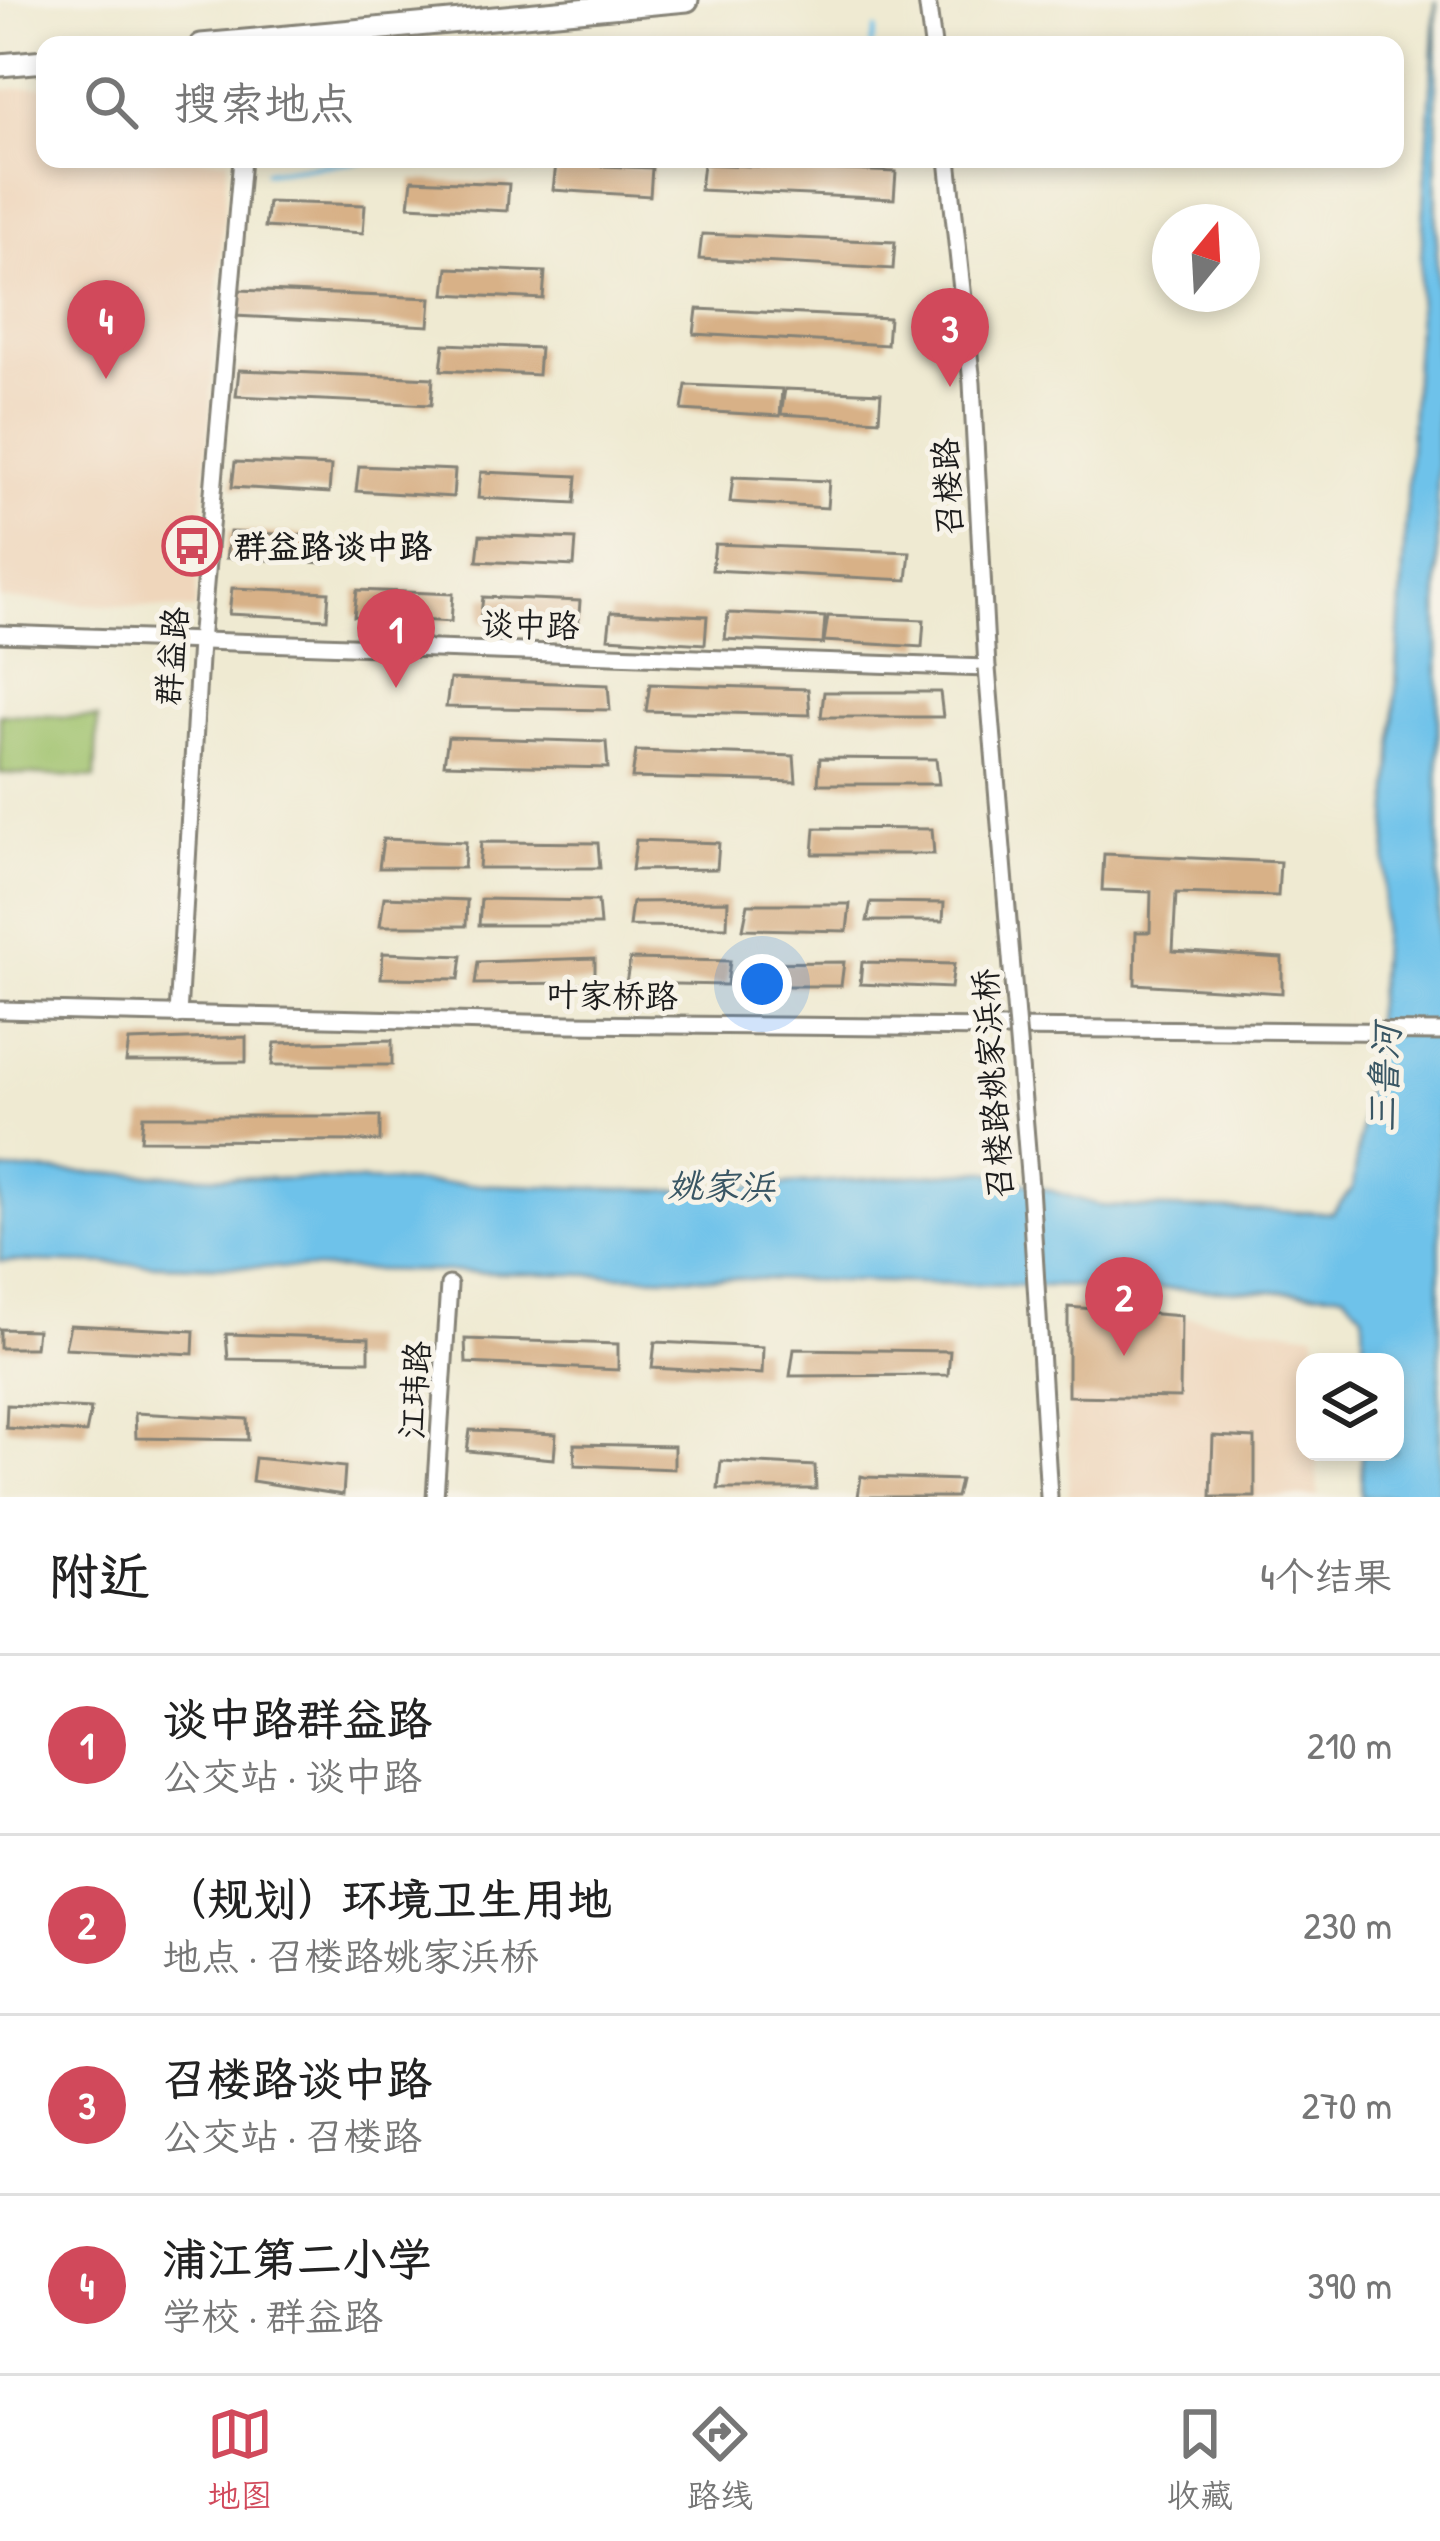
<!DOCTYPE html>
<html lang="zh">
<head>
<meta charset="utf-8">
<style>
  :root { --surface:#fff; --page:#f2f2f2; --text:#222; --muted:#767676; --line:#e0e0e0; --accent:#d1495b }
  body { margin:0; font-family:"Patrick Hand","LXGW WenKai TC",sans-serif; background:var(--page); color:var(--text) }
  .controls { position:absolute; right:36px; bottom:36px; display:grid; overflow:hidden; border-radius:24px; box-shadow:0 6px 18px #0003 }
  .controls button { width:108px; height:108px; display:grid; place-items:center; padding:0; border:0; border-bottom:3px solid var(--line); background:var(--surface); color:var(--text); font:60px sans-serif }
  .compass { position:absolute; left:1152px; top:204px; width:108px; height:108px; border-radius:50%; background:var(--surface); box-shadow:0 6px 18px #0003; rotate:18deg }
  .you { position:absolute; left:762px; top:984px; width:42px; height:42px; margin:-30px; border:9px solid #fff; border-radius:50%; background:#1a73e8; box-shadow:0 0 0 18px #1a73e833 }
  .badge { display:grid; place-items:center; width:78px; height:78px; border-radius:50%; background:var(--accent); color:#fff; font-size:39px; font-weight:700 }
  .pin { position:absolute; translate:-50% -99px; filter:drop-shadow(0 3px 6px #0008) }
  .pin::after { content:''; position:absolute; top:63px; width:42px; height:36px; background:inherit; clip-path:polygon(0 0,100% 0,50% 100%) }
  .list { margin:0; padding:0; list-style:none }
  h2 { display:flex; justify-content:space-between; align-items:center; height:156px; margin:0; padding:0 48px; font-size:51px }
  h2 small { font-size:39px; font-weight:400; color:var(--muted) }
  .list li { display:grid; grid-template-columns:78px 1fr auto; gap:36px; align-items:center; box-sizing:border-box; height:180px; padding:0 48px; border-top:3px solid var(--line) }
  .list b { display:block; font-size:45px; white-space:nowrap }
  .list p { margin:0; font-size:39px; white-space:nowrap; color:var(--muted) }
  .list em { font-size:39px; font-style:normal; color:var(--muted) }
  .icon { flex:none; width:66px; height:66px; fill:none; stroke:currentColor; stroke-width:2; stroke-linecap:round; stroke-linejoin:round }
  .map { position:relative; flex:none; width:1440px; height:1497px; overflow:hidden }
  .search { position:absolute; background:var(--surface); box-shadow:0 6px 18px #0003; left:36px; right:36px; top:36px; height:132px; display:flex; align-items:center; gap:30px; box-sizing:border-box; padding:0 42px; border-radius:24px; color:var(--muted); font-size:45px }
  .sheet { height:876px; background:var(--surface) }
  nav { display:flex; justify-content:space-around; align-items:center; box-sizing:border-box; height:168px; border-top:3px solid var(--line); background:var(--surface); font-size:33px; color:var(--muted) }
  nav a { display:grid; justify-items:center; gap:6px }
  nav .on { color:var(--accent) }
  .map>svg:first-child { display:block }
  .built { fill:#efd6bb }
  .green { fill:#9ec16a; stroke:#5d6e43; stroke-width:3 }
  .water { fill:#6ec2ea; stroke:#456f83; stroke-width:3 }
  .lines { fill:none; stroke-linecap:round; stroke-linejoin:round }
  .stream { stroke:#6ec2ea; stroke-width:4.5 }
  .building { fill:#d8b187 }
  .minor-casing { stroke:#868377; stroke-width:21 }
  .major-casing { stroke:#868377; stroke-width:27 }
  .minor { stroke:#fff; stroke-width:15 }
  .major { stroke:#fff; stroke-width:21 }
  .minor-bridge-casing { stroke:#868377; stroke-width:21; stroke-linecap:butt }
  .minor-bridge { stroke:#fff; stroke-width:15 }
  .labels { text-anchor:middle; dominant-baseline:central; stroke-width:10; stroke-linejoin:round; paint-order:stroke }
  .street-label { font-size:33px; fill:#1c1c1c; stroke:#f7f3e8 }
  .poi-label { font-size:33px; font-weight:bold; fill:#1c1c1c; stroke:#f7f3e8; text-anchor:start }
  .water-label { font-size:36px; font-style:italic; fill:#395664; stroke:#f7f3e8 }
</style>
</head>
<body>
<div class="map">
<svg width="1440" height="1497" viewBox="0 0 1440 1497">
  <rect width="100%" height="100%" fill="#f7f3e8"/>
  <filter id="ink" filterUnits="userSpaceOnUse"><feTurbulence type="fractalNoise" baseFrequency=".00833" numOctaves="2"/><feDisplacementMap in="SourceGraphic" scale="24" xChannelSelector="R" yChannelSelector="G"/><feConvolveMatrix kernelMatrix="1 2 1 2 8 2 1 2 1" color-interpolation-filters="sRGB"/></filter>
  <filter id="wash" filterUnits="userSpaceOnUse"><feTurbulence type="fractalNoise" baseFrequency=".004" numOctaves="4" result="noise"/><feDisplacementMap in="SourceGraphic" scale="48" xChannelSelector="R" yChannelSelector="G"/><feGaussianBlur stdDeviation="2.7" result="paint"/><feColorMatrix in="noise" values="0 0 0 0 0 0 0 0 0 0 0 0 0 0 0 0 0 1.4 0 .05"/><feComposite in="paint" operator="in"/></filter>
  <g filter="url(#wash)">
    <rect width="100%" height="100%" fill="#efead2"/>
    <g class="built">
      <polygon points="45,86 45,159 228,159 195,610 0,599 0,90"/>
      <polygon points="1181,1316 1315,1333 1316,1362 1305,1362 1305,1452 1317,1452 1318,1497 1069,1497 1068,1396 1179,1398"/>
    </g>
    <polygon class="green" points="0,714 98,718 95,778 0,773"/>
    <polygon class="water" points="1436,0 1440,1497 1361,1497 1362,1452 1395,1452 1395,1362 1364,1362 1363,1313 1344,1293 0,1261 0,1170 686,1191 985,1171 1102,1206 1332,1213 1353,1188 1379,980"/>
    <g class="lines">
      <g class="stream">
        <polyline points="871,45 875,30"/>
        <polyline points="266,172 381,159"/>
      </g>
    </g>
    <g id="blocks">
      <g class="building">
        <polygon points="556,164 652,168 650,196 553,190"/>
        <polygon points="703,164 896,172 894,199 700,190"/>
        <polygon points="412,180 509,184 507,211 409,206"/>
        <polygon points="268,202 365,205 363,233 265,227"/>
        <polygon points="702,234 895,242 893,269 699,259"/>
        <polygon points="448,268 545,272 543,299 445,294"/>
        <polygon points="238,290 431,298 429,326 235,316"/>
        <polygon points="697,309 889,318 887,345 694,334"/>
        <polygon points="444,344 540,348 538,375 441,370"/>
        <polygon points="239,370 433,378 431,405 236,396"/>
        <polygon points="686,385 782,389 780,416 682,410"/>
        <polygon points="785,389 881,393 879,420 781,414"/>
        <polygon points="235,462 331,466 329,493 232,487"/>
        <polygon points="359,466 455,470 453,497 356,491"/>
        <polygon points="481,472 577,476 575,503 478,498"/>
        <polygon points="733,477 829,481 827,508 730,502"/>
        <polygon points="230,532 326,536 324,563 226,558"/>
        <polygon points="480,535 576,539 574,566 477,561"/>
        <polygon points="715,544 910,552 907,580 712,570"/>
        <polygon points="232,588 329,592 327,619 229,614"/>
        <polygon points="357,590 453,594 451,622 354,616"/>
        <polygon points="483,597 580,601 578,628 480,622"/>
        <polygon points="611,612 707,616 705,644 608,638"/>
        <polygon points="728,613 825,617 823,644 725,639"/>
        <polygon points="828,616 924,620 922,647 824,641"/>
        <polygon points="450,679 608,685 610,710 446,707"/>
        <polygon points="650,684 808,689 810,715 646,711"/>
        <polygon points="824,692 940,692 943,717 821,717"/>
        <polygon points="448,737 606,742 608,768 444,764"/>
        <polygon points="636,751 794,756 796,782 632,778"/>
        <polygon points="820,758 936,759 939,784 818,784"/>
        <polygon points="815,828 932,829 934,854 813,854"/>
        <polygon points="383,839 466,842 464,868 379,868"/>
        <polygon points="636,840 719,843 717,869 632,870"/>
        <polygon points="481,842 598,843 600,868 479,868"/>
        <polygon points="1104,854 1280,862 1278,896 1176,893 1173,951 1282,958 1282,993 1135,984 1136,932 1150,932 1151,892 1102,890"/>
        <polygon points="384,897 467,900 466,926 380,926"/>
        <polygon points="481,899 598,901 600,925 479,925"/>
        <polygon points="728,901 727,927 629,926 632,902"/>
        <polygon points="871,902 944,903 943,921 867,921"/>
        <polygon points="748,904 850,904 847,931 743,929"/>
        <polygon points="383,953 462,956 459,979 381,978"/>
        <polygon points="595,958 595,983 475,984 478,962"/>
        <polygon points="630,959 730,961 727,985 626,983"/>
        <polygon points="844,962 841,986 742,986 748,963"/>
        <polygon points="862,962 954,964 951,988 860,984"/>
        <polygon points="246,1037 246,1062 126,1062 129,1041"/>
        <polygon points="392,1040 392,1065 272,1065 275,1043"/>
        <polygon points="143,1116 380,1116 380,1141 141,1140"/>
        <polygon points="1068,1307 1181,1316 1180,1398 1068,1396"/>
        <polygon points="70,1325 194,1331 193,1354 65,1348"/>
        <polygon points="0,1329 37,1330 35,1348 0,1348"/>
        <polygon points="226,1334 369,1338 369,1361 228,1359"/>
        <polygon points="465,1339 618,1344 618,1370 466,1363"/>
        <polygon points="655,1342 763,1347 762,1374 652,1368"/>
        <polygon points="794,1349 950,1351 948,1375 790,1376"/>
        <polygon points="7,1405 91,1409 86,1433 6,1428"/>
        <polygon points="135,1413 247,1419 248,1440 136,1438"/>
        <polygon points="470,1430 556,1434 554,1459 467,1451"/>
        <polygon points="1213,1436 1255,1438 1255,1497 1211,1497"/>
        <polygon points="574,1444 674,1446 674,1469 575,1465"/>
        <polygon points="255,1458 345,1467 343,1495 252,1481"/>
        <polygon points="721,1461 815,1466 816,1489 718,1489"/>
        <polygon points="861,1476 865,1477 960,1480 956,1497 858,1497"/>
      </g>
    </g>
  </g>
  <g filter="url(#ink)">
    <use href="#blocks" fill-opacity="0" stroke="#868377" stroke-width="3"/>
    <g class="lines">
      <defs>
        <g id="minor">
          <polyline points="927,0 933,45"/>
          <polyline points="0,634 987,668 972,383 948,159"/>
          <polyline points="0,1010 569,1024 1440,1032"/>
          <polyline points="178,1015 200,642 242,159"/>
          <polyline points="1030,1186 1049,1497"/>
          <polyline points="435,1497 449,1285"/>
        </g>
        <g id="major">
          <polyline points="201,45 687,0"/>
          <polyline points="0,65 45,61"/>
        </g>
      </defs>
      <use href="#minor" class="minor-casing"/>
      <use href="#major" class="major-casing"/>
      <use href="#minor" class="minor"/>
      <use href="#major" class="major"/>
      <defs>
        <polyline id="minor-bridge" points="987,668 1030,1186"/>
      </defs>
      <use href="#minor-bridge" class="minor-bridge-casing"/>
      <use href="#minor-bridge" class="minor-bridge"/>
    </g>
  </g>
  <defs>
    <symbol id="bus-ring" viewBox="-11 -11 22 22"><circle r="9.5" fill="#f7f3e8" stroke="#d1495b" stroke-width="1.5"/><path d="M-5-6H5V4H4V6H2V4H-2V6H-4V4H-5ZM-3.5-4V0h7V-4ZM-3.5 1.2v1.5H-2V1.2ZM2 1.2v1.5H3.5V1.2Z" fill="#d1495b"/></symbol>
  </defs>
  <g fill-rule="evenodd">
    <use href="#bus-ring" x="159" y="513" width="66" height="66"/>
  </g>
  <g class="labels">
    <g class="street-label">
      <text transform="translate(947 487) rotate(-93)">召楼路</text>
      <text transform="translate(530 624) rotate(2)">谈中路</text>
      <text transform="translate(171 656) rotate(-85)">群益路</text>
      <text transform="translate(612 995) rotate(1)">叶家桥路</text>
      <text transform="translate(992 1084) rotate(-94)">召楼路姚家浜桥</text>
      <text transform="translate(414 1390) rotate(-86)">江玮路</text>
    </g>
    <g class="poi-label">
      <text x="234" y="546">群益路谈中路</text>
    </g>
    <g class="water-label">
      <text transform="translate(1383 1078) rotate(-87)">三鲁河</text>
      <text transform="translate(721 1185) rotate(1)">姚家浜</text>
    </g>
  </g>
</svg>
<div class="controls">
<button><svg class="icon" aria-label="layers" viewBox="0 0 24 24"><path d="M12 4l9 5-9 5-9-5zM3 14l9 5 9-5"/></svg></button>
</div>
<svg class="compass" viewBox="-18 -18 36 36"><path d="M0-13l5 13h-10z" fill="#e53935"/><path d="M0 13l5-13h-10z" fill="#767676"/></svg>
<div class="you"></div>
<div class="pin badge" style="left:396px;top:688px">1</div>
<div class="pin badge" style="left:1124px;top:1356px">2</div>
<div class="pin badge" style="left:950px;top:387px">3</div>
<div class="pin badge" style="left:106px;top:379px">4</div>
<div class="search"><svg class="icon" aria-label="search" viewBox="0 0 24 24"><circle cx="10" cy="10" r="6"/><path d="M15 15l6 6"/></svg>搜索地点</div>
</div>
<section class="sheet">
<h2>附近<small>4个结果</small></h2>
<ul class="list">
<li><span class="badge">1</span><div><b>谈中路群益路</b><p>公交站 · 谈中路</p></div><em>210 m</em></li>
<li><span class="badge">2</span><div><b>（规划）环境卫生用地</b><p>地点 · 召楼路姚家浜桥</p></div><em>230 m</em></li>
<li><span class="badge">3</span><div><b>召楼路谈中路</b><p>公交站 · 召楼路</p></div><em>270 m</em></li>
<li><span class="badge">4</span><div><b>浦江第二小学</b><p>学校 · 群益路</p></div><em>390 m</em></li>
</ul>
</section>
<nav>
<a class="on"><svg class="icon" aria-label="map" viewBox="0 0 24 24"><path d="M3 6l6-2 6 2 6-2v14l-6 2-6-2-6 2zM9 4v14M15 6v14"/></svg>地图</a>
<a><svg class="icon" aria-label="directions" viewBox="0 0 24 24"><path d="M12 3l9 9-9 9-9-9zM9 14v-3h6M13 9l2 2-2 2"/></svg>路线</a>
<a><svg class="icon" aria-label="saved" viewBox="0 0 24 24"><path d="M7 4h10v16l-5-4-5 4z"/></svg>收藏</a>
</nav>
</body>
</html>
